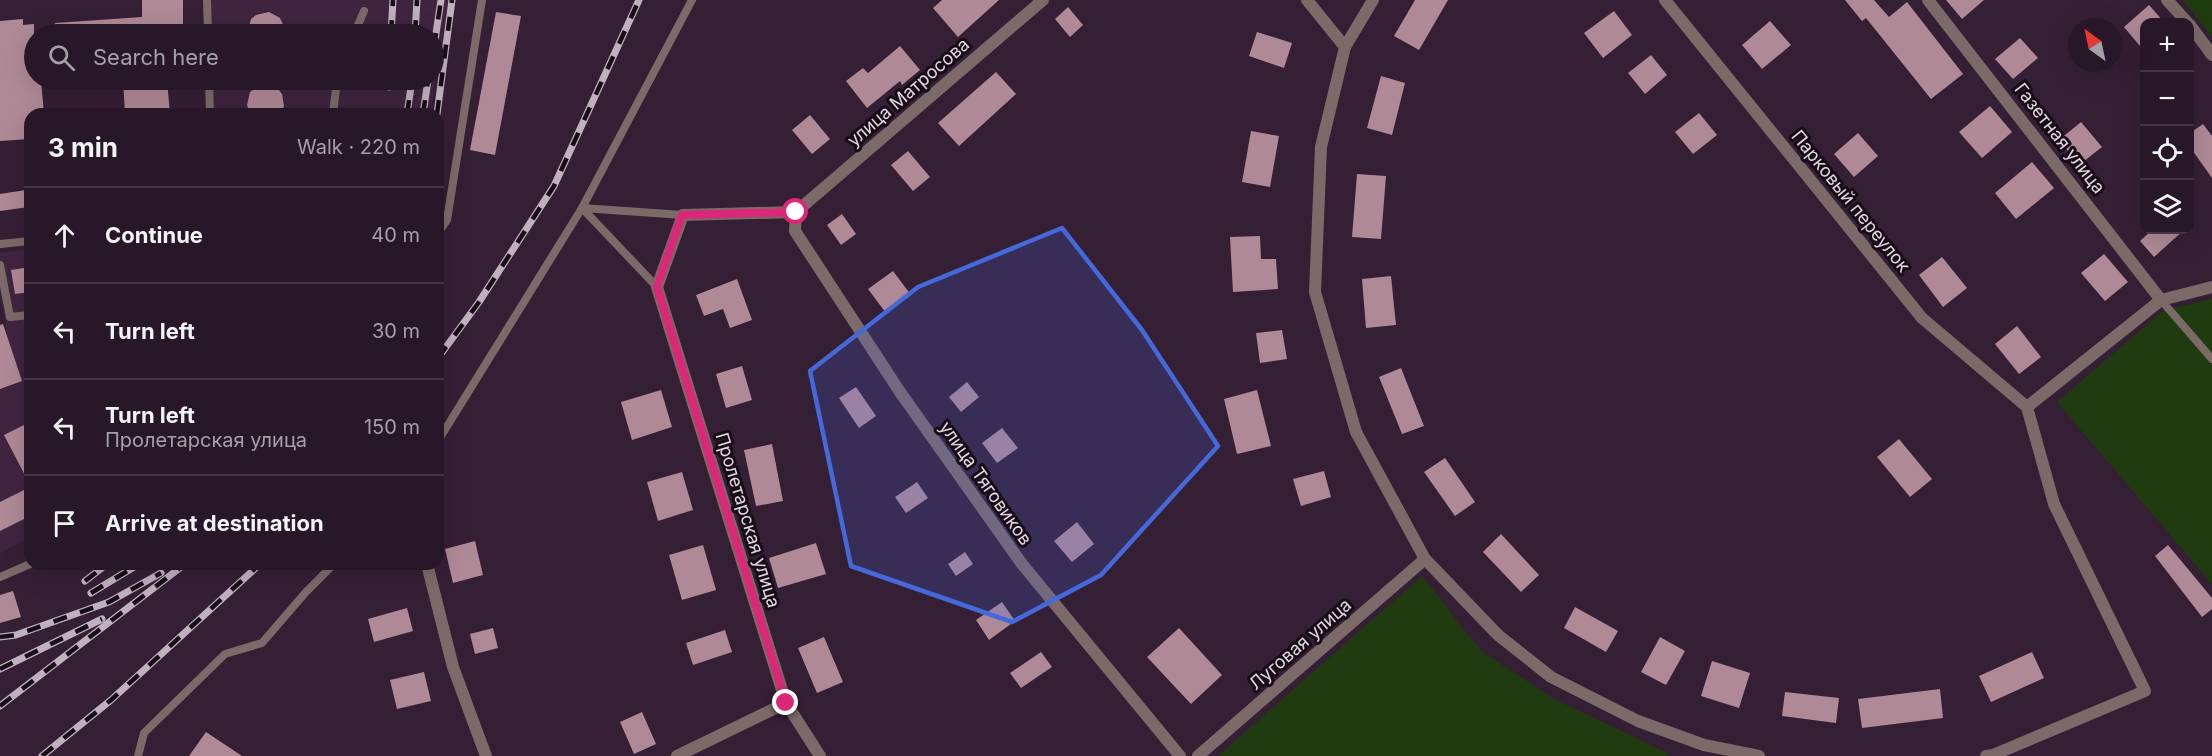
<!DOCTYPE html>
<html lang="en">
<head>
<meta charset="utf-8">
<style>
  :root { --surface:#281728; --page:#342434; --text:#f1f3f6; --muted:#a59fa8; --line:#443645 }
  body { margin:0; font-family:Inter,sans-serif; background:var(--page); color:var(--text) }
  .controls { position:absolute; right:18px; top:18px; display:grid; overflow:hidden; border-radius:12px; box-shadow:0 6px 24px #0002 }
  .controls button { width:54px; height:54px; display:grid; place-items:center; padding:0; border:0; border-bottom:2px solid var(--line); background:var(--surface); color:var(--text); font:30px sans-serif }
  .compass { position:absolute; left:2068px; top:18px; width:54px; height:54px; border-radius:50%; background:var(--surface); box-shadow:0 6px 24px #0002; rotate:327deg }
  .stop { position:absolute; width:18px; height:18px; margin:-14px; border:4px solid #db2777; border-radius:50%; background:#fff }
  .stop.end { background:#db2777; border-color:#fff; box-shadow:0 2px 6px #0008 }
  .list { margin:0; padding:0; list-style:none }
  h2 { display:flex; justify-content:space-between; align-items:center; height:78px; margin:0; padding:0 24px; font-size:26px }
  h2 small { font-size:20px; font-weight:400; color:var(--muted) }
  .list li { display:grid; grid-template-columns:39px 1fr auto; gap:18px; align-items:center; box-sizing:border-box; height:96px; padding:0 24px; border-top:2px solid var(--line) }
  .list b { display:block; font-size:22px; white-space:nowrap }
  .list p { margin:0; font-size:20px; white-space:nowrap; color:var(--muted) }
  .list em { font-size:20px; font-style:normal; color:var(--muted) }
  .icon { flex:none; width:33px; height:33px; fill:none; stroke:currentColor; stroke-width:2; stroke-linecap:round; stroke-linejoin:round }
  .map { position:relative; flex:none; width:2212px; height:756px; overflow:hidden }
  .search { position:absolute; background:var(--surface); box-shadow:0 6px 24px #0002; left:24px; top:24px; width:420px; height:66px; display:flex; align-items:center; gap:15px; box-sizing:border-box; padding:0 21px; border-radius:33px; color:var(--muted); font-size:22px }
  .panel { position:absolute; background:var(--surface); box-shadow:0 6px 24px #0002; left:24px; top:108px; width:420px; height:462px; border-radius:18px }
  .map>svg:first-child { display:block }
  .built { fill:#402540 }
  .green { fill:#213b11 }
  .building { fill:#af8996 }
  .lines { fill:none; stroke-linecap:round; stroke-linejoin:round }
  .service { stroke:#7b6a68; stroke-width:8 }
  .minor { stroke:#7b6a68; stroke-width:12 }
  .rail-casing { stroke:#c1b0c0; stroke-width:7 }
  .rail { stroke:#170d17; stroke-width:4.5; stroke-dasharray:14; stroke-linecap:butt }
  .route { stroke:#db2777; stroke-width:8 }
  .marked { fill:#4569da; fill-opacity:0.2; stroke:#4569da; stroke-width:4.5; stroke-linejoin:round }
  .labels { text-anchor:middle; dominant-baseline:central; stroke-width:6; stroke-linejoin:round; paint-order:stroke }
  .street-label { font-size:18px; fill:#e4d5e3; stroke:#170d17 }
</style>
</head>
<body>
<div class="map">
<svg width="2212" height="756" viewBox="0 0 2212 756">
  <rect width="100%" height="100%" fill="#351f35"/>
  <g class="built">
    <polygon points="208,0 449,0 430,114 206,114 206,80 434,80 434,34 207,34"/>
    <polygon points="30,249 30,537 0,553 0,341 8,338 0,294 0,253"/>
  </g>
  <g class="green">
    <polygon points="2183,0 2212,0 2212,37"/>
    <polygon points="2212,299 2212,584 2057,402 2164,310"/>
    <polygon points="1422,576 1481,651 1554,699 1668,753 1667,756 1218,756"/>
  </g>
  <g class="building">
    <polygon points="142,0 183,0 183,27 148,28 149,34 56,34 55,23 142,17"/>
    <polygon points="942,0 999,0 958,37 933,8"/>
    <polygon points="1415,0 1448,0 1419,50 1394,36"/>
    <polygon points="1845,0 1874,0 1889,17 1907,2 1963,74 1931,99 1866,18 1862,21"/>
    <polygon points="1946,0 1984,0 1962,19"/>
    <polygon points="2149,5 2164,22 2145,22 2145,52 2124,27"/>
    <polygon points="1068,7 1083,25 1070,37 1055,19"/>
    <polygon points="1614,11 1632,35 1603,58 1584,33"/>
    <polygon points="269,12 280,18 287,34 247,34 251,19 256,15"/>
    <polygon points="496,12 521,16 495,155 470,150"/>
    <polygon points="23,19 23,25 34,24 34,80 41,80 44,114 30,114 30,139 0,141 0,21"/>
    <polygon points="1770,21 1791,45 1762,69 1742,45"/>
    <polygon points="1257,32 1292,43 1284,68 1249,56"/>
    <polygon points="2020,38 2038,58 2013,79 1995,59"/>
    <polygon points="900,46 920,70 902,85 900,81 867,108 846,81 863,68 868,73"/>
    <polygon points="1651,55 1667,75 1645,94 1628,73"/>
    <polygon points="996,72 1016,94 959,146 938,123"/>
    <polygon points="1381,76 1405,83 1392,135 1367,128"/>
    <polygon points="123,80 167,80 170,114 125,114"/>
    <polygon points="267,84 278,89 282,94 284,106 281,114 250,114 247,105 250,92 260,85"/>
    <polygon points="1990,106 2012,132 1982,158 1959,132"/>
    <polygon points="1699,113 1717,135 1693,154 1675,132"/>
    <polygon points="810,115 830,139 812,154 792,130"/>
    <polygon points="2081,122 2102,147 2079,165 2059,140"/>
    <polygon points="2203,124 2212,136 2212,178 2190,147 2190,133"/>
    <polygon points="1251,131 1279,136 1270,187 1242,182"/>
    <polygon points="1858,133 1878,156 1854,177 1834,154"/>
    <polygon points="908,151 930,177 913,191 891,165"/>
    <polygon points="2032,162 2054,188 2016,219 1995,193"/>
    <polygon points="1357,174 1386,176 1381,239 1352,237"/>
    <polygon points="26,190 29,207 0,211 0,194"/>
    <polygon points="842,214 856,234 841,245 827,225"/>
    <polygon points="2152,230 2184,230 2154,257 2140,241"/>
    <polygon points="1260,236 1261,259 1276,259 1278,289 1233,292 1230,237"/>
    <polygon points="2104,254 2128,282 2105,301 2081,273"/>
    <polygon points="1942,257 1967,288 1943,307 1919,275"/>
    <polygon points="30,267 30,292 15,294 11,270"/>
    <polygon points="893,271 911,295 886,313 868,289"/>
    <polygon points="1391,276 1396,325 1366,328 1362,279"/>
    <polygon points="737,279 752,320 730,328 723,309 704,316 696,295"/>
    <polygon points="3,324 22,381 0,389 0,325"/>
    <polygon points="2017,326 2041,357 2019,374 1995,344"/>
    <polygon points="1282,330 1287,359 1260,363 1256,333"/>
    <polygon points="742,366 752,400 726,408 716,374"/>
    <polygon points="1401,368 1424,426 1402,434 1379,377"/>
    <polygon points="967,382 979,397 961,412 949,397"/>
    <polygon points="856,387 876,416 859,428 839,398"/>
    <polygon points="661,390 672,427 632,440 621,402"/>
    <polygon points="1257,390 1271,446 1237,454 1224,399"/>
    <polygon points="30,422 30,485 4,435"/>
    <polygon points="1002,428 1018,448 997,463 982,443"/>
    <polygon points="1899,439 1932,479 1910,497 1877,457"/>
    <polygon points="772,444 783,501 756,506 744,450"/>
    <polygon points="1445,458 1475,502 1455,516 1424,472"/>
    <polygon points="1324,471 1331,497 1301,506 1293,479"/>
    <polygon points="682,472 693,510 658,521 647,482"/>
    <polygon points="917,482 928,498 906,513 895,497"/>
    <polygon points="30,487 30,516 0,531 0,502"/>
    <polygon points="1077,522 1094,544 1072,562 1054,541"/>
    <polygon points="1501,534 1539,575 1521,592 1483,552"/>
    <polygon points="475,541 483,575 453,583 445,549"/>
    <polygon points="816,543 826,574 778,588 769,558"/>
    <polygon points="703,545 716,590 682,600 669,555"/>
    <polygon points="2168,545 2212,598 2212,609 2202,617 2155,556"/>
    <polygon points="965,552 973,564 956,576 948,564"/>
    <polygon points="13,591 21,617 0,623 0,595"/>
    <polygon points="1002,602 1015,621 989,640 976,620"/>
    <polygon points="1575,607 1618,631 1606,652 1564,628"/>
    <polygon points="407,608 413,631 374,642 368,619"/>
    <polygon points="493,628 498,648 475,654 470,634"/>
    <polygon points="1179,628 1222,675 1191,704 1147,657"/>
    <polygon points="725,630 732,652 693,665 686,643"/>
    <polygon points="824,637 843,682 817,693 798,648"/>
    <polygon points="1660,637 1685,651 1666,685 1641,672"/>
    <polygon points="1041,652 1052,667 1021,688 1010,673"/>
    <polygon points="2032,652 2044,678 1991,702 1979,676"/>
    <polygon points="1712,661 1750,673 1739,708 1701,696"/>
    <polygon points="424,672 431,701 397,709 390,680"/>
    <polygon points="1940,689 1943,718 1862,728 1858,699"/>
    <polygon points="1785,692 1839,698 1836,723 1782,716"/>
    <polygon points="642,712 656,744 634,754 620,722"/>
    <polygon points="206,732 242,756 189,756"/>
  </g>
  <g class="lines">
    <g class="service">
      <polyline points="207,0 208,34"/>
      <polyline points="354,34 364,11"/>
      <polyline points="209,80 210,114"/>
      <polyline points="333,114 337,80"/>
      <polyline points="582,208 657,287"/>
      <polyline points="582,208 683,215"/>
      <polyline points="438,233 447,220 482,0"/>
      <polyline points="0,244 30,241"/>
      <polyline points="0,265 10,317 30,315"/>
      <polyline points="2161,300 2212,359"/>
      <polyline points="438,441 582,208 692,0"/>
      <polyline points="0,577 30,564"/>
      <polyline points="138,756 144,733 225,654 262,643 306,592 334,564"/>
    </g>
    <g class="minor">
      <polyline points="1307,0 1345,47"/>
      <polyline points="1373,0 1345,47 1321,147 1315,292 1356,432 1425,559 1498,635 1551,677 1638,721 1704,745 1759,756"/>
      <polyline points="1665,0 1922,318 2027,407"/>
      <polyline points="1928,0 2161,300"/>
      <polyline points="2167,0 2187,22"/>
      <polyline points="2190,25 2212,55"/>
      <polyline points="796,212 683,215 657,287 786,703 820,756"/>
      <polyline points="796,212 795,231 900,392 1022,564 1180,756"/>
      <polyline points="796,212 1043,0"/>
      <polyline points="2027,407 2161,300 2212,287"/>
      <polyline points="427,564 453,667 486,756"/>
      <polyline points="677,756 786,703"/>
      <polyline points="1198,756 1425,559"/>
      <polyline points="1986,756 1993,755 2145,691 2054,504 2027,407"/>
    </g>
    <defs>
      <g id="rail">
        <polyline points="391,34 393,0"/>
        <polyline points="415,34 417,0"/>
        <polyline points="434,47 441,0"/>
        <polyline points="389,87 389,80"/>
        <polyline points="407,114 412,80"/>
        <polyline points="423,114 428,80"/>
        <polyline points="437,114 452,0"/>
        <polyline points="438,358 479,302 554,186 639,0"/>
        <polyline points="85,581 107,564"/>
        <polyline points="91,593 139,564"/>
        <polyline points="0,637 16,635 109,602 161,573"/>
        <polyline points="0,669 102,619"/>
        <polyline points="0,706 185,564"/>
        <polyline points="42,756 111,700 260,564"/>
      </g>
    </defs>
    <use href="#rail" class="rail-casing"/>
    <use href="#rail" class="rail"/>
  </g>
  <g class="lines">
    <polyline class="route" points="786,703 657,287 682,215 796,212"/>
  </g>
  <path class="marked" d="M1062,228l80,102 76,116 -117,129 -89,47 -161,-56 -41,-195 108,-84z"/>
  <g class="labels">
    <g class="street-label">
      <text transform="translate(908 92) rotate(-41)">улица Матросова</text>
      <text transform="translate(2060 138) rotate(52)">Газетная улица</text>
      <text transform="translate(1851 201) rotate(51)">Парковый переулок</text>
      <text transform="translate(986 483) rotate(55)">улица Тяговиков</text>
      <text transform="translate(748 520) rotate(73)">Пролетарская улица</text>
      <text transform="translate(1300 644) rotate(-41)">Луговая улица</text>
    </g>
  </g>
</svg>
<div class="controls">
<button>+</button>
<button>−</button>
<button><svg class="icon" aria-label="locate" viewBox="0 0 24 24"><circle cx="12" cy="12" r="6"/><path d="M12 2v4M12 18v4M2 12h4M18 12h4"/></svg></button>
<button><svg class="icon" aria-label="layers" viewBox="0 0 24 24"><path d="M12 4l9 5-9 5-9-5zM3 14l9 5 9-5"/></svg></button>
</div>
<svg class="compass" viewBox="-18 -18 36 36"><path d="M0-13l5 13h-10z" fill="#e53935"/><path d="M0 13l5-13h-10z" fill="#a59fa8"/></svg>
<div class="stop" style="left:796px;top:212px"></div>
<div class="stop end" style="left:786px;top:703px"></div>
<div class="search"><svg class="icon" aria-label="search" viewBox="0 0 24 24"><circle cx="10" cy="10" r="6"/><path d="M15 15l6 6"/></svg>Search here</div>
<section class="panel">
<h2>3 min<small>Walk · 220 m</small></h2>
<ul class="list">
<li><svg class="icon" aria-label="ahead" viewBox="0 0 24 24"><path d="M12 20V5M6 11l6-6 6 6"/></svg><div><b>Continue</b></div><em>40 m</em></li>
<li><svg class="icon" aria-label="left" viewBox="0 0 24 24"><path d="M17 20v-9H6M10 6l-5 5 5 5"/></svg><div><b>Turn left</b></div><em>30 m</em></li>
<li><svg class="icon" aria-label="left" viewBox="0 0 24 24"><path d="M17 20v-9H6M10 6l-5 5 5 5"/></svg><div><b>Turn left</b><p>Пролетарская улица</p></div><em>150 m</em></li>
<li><svg class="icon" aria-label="arrive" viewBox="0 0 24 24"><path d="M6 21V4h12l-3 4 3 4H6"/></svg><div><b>Arrive at destination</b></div></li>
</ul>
</section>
</div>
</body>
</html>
